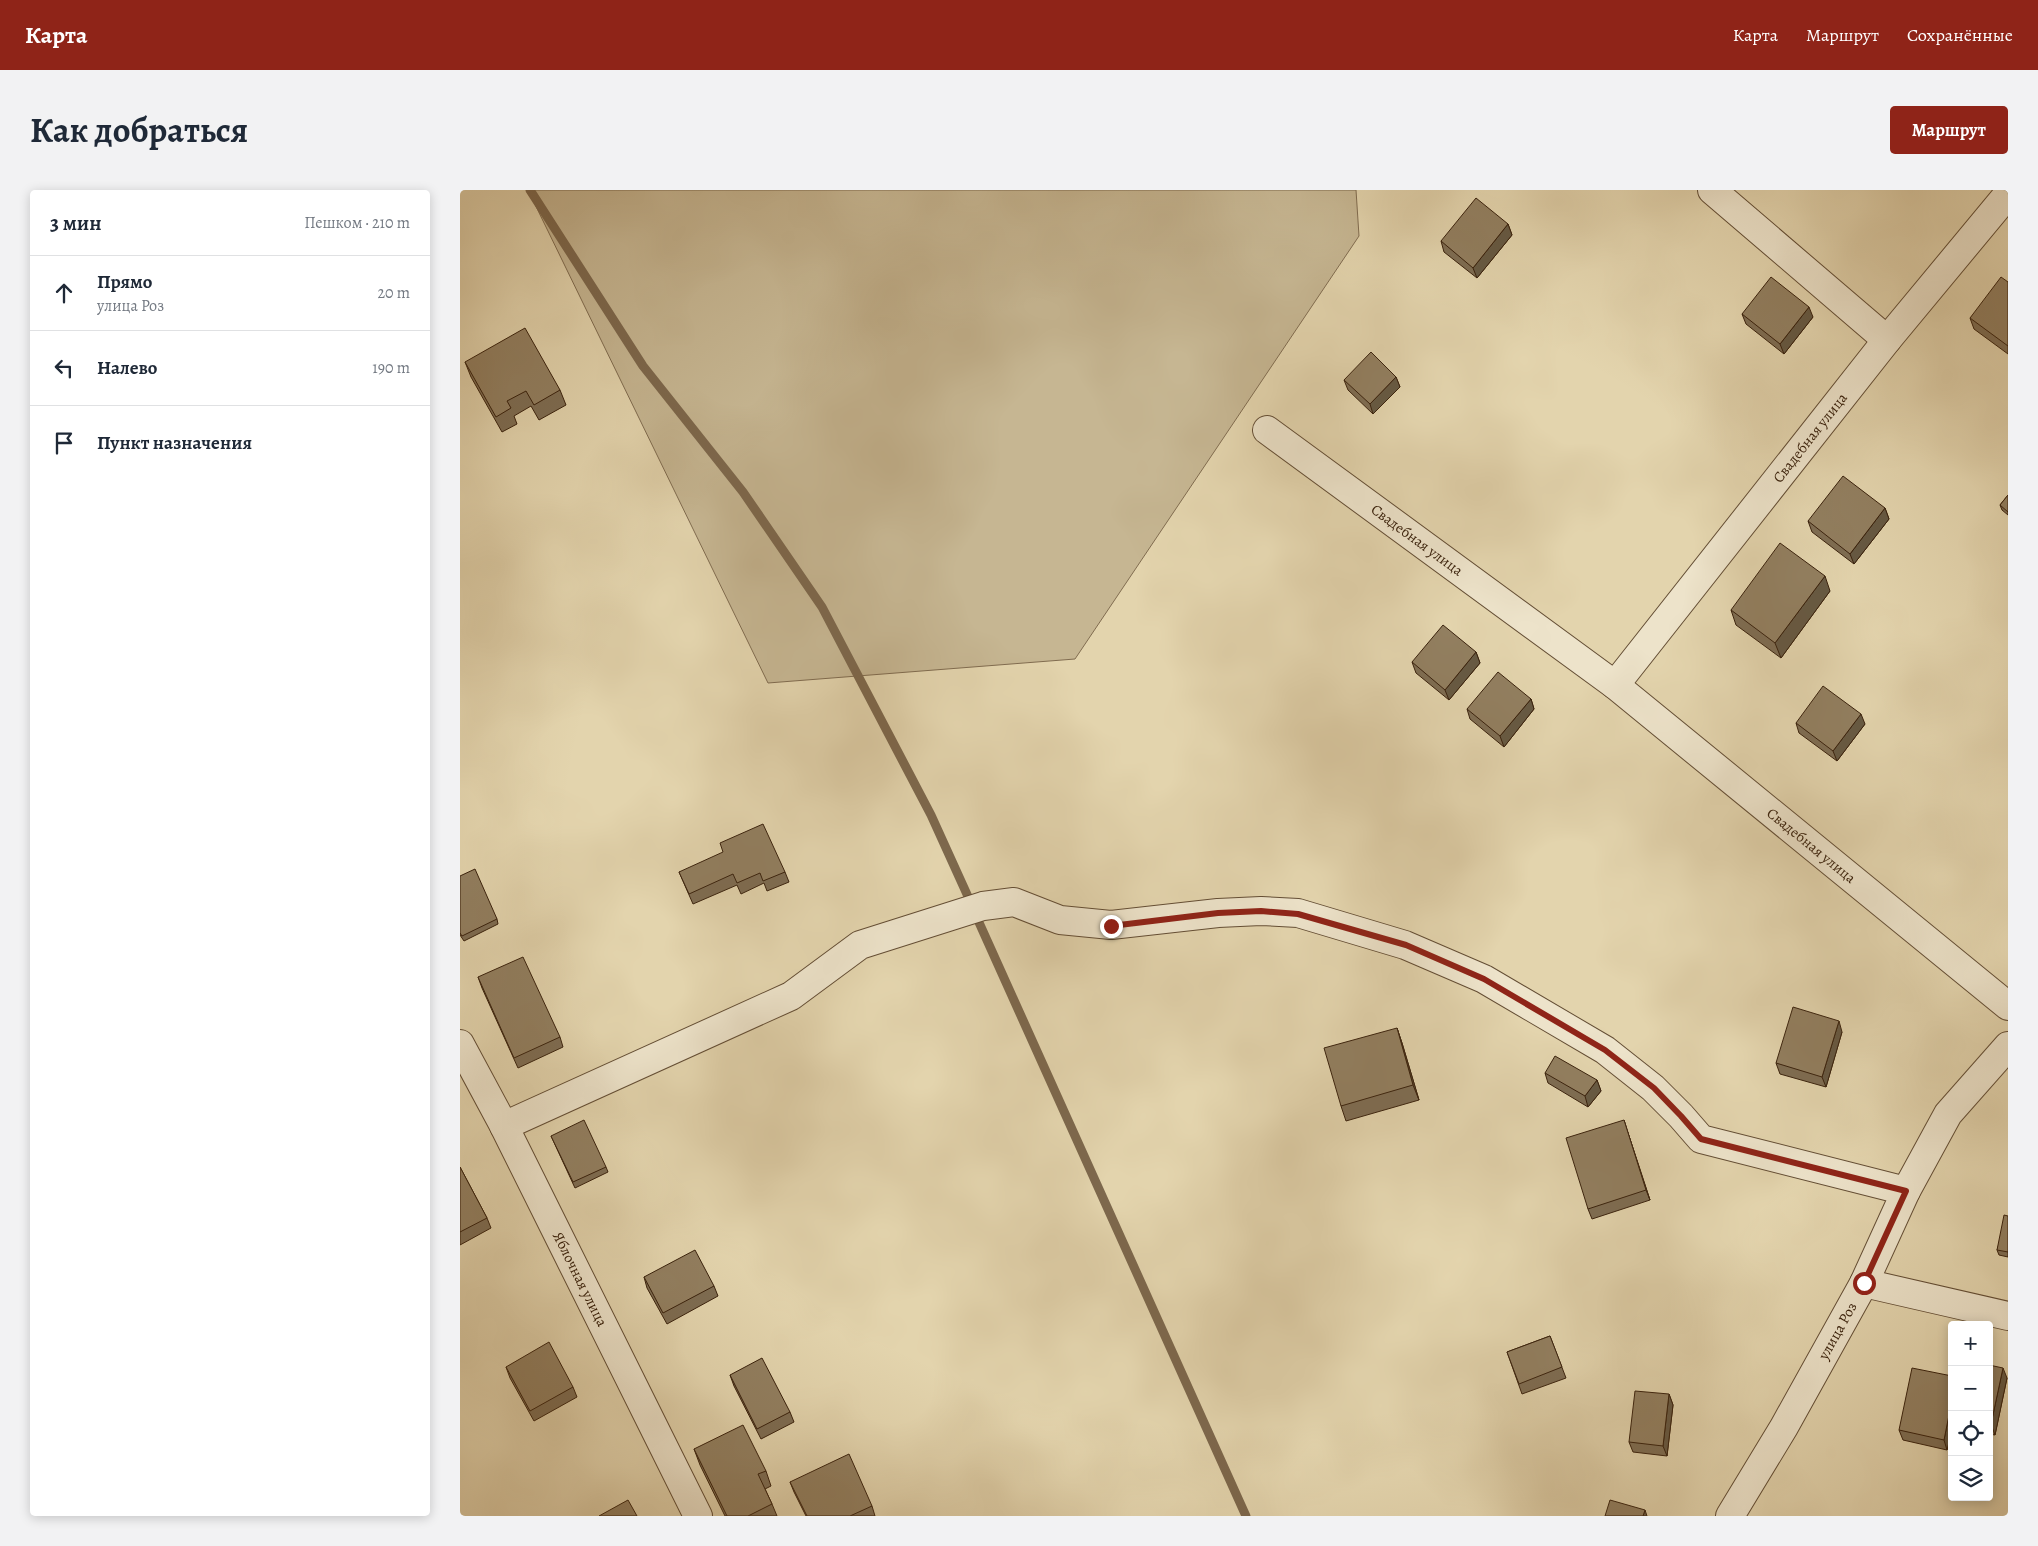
<!DOCTYPE html>
<html lang="ru">
<head>
<meta charset="utf-8">
<style>
  :root { --surface:#fff; --page:#f2f2f3; --text:#1f2937; --muted:#747a83; --line:#e0e1e3; --accent:#8f2418 }
  body { margin:0; font-family:Alegreya,serif; background:var(--page); color:var(--text) }
  .controls { position:absolute; right:15px; bottom:15px; display:grid; overflow:hidden; border-radius:5px; box-shadow:0 2px 12px #0003 }
  .controls button { width:45px; height:45px; display:grid; place-items:center; padding:0; border:0; border-bottom:1px solid var(--line); background:var(--surface); color:var(--text); font:25px sans-serif }
  .stop { position:absolute; width:15px; height:15px; margin:-11px; border:4px solid #8f2418; border-radius:50%; background:#fff }
  .stop.end { background:#8f2418; border-color:#fff; box-shadow:0 1px 5px #0008 }
  .list { margin:0; padding:0; list-style:none }
  h2 { display:flex; justify-content:space-between; align-items:center; height:65px; margin:0; padding:0 20px; font-size:21px }
  h2 small { font-size:16px; font-weight:400; color:var(--muted) }
  .list li { display:grid; grid-template-columns:32px 1fr auto; gap:15px; align-items:center; box-sizing:border-box; height:75px; padding:0 20px; border-top:1px solid var(--line) }
  .list b { display:block; font-size:19px; white-space:nowrap }
  .list p { margin:0; font-size:16px; white-space:nowrap; color:var(--muted) }
  .list em { font-size:16px; font-style:normal; color:var(--muted) }
  .icon { flex:none; width:28px; height:28px; fill:none; stroke:currentColor; stroke-width:2; stroke-linecap:round; stroke-linejoin:round }
  .map { position:relative; flex:none; width:1548px; height:1326px; overflow:hidden; border-radius:5px }
  header { display:flex; align-items:center; gap:30px; box-sizing:border-box; height:70px; padding:0 25px; background:var(--accent); color:#fff }
  header strong { font-size:24px }
  nav { display:flex; gap:28px; margin-inline-start:auto; font-size:18px }
  .intro { display:flex; align-items:center; justify-content:space-between; box-sizing:border-box; height:120px; padding:0 30px }
  h1 { margin:0; font-size:35px }
  .button { padding:12px 22px; border-radius:5px; background:var(--accent); color:#fff; font-size:18px; font-weight:700 }
  main { display:flex; gap:30px; padding:0 30px }
  aside { flex:1; background:var(--surface); border-radius:5px; box-shadow:0 2px 12px #0003 }
  .map>svg:first-child { display:block }
  .green { fill:#c6b692; stroke:#806c50 }
  .lines { fill:none; stroke-linecap:round; stroke-linejoin:round }
  .stream { stroke:#7d684d; stroke-width:9 }
  .minor-casing { stroke:#644e35; stroke-width:30 }
  .minor { stroke:#ede3ca; stroke-width:28 }
  .wall { fill:#7e6d53; stroke:#3a220d }
  .shaded-wall { fill:#665943; stroke:#3a220d }
  .building { fill:#927f60; stroke:#3a220d }
  .route { stroke:#8f2418; stroke-width:6 }
  .labels { text-anchor:middle; dominant-baseline:central; stroke-width:4; stroke-linejoin:round; paint-order:stroke }
  .street-label { font-size:15px; fill:#3a220d; stroke:#ede3ca }
</style>
</head>
<body>
<header>
<strong>Карта</strong>
<nav><a>Карта</a><a>Маршрут</a><a>Сохранённые</a></nav>
</header>
<div class="intro"><h1>Как добраться</h1><a class="button">Маршрут</a></div>
<main>
<aside>
<h2>3 мин<small>Пешком · 210 m</small></h2>
<ul class="list">
<li><svg class="icon" aria-label="ahead" viewBox="0 0 24 24"><path d="M12 20V5M6 11l6-6 6 6"/></svg><div><b>Прямо</b><p>улица Роз</p></div><em>20 m</em></li>
<li><svg class="icon" aria-label="left" viewBox="0 0 24 24"><path d="M17 20v-9H6M10 6l-5 5 5 5"/></svg><div><b>Налево</b></div><em>190 m</em></li>
<li><svg class="icon" aria-label="arrive" viewBox="0 0 24 24"><path d="M6 21V4h12l-3 4 3 4H6"/></svg><div><b>Пункт назначения</b></div></li>
</ul>
</aside>
<div class="map">
<svg width="1548" height="1326" viewBox="0 0 1548 1326">
  <rect width="100%" height="100%" fill="#e3d4ad"/>
  <filter id="stains"><feTurbulence type="fractalNoise" baseFrequency=".004" numOctaves="4"/><feColorMatrix values="0 0 0 0 .2 0 0 0 0 .09 0 0 0 0 .02 0 0 0 .5 -.17"/></filter>
  <radialGradient id="worn" r=".72"><stop offset=".6" stop-color="#630" stop-opacity="0"/><stop offset="1" stop-color="#630" stop-opacity=".3"/></radialGradient>
  <polygon class="green" points="68,0 896,0 899,46 615,469 308,493"/>
  <g class="lines">
    <g class="stream">
      <polyline points="70,0 183,176 283,302 362,417 471,625 510,711"/>
      <polyline points="517,728 786,1326"/>
    </g>
    <defs>
      <g id="minor">
        <polyline points="1252,0 1427,150"/>
        <path id="s1" d="M807,240l348,255 393,321"/>
        <path id="s2" d="M1155,495l272,-345 121,-146"/>
        <path id="s3" d="M0,854l44,82 194,390"/>
        <polyline points="44,936 331,806 400,755 523,716 554,712 600,730 651,735 758,723 801,721 838,723 945,755 1024,789 1145,860 1193,898 1221,926 1241,949 1446,1001"/>
        <polyline points="1404,1093 1548,1126"/>
        <path id="s4" d="M1270,1326l54,-89 80,-144 42,-92 42,-77 60,-68"/>
      </g>
    </defs>
    <use href="#minor" class="minor-casing"/>
    <use href="#minor" class="minor"/>
  </g>
  <g class="wall">
    <polygon points="1048,34 1052,45 1017,88 984,62 981,51"/>
    <polygon points="1548,92 1548,164 1514,139 1510,128"/>
    <polygon points="1282,124 1353,127 1324,164 1286,134"/>
    <polygon points="5,172 100,200 106,215 79,230 71,216 54,226 57,234 42,242 11,187"/>
    <polygon points="936,187 940,197 913,224 888,200 884,190"/>
    <polygon points="1548,305 1548,325 1542,320 1540,315"/>
    <polygon points="1425,318 1429,329 1394,374 1352,342 1348,331"/>
    <polygon points="1370,401 1321,468 1276,435 1271,420"/>
    <polygon points="1016,462 1020,473 989,510 956,483 952,472"/>
    <polygon points="1071,509 1074,519 1044,557 1010,529 1007,519"/>
    <polygon points="1336,533 1405,534 1377,571 1339,543"/>
    <polygon points="219,682 325,682 329,692 307,701 304,693 281,704 277,695 233,714"/>
    <polygon points="0,686 37,729 38,734 4,751 0,745"/>
    <polygon points="18,787 100,847 103,857 58,878 22,798"/>
    <polygon points="937,838 942,853 959,910 886,931 881,916"/>
    <polygon points="1382,842 1366,897 1320,884 1316,873"/>
    <polygon points="1085,883 1137,890 1141,901 1128,917 1088,893"/>
    <polygon points="1167,940 1190,1010 1132,1029 1128,1019"/>
    <polygon points="91,946 146,977 148,982 115,998"/>
    <polygon points="0,977 27,1028 31,1038 0,1055"/>
    <polygon points="1548,1026 1548,1067 1539,1065 1537,1060"/>
    <polygon points="184,1087 254,1096 258,1106 207,1134 187,1098"/>
    <polygon points="1090,1146 1106,1188 1062,1204 1047,1162"/>
    <polygon points="1529,1175 1547,1188 1535,1245 1529,1244"/>
    <polygon points="46,1177 113,1197 117,1207 74,1231 50,1188"/>
    <polygon points="270,1185 330,1222 334,1232 301,1249 274,1196"/>
    <polygon points="1492,1186 1492,1240 1487,1260 1443,1250 1439,1240"/>
    <polygon points="1209,1204 1213,1215 1207,1266 1173,1262 1169,1252"/>
    <polygon points="234,1259 306,1281 311,1296 305,1299 312,1314 317,1326 265,1326 240,1275"/>
    <polygon points="330,1292 412,1316 415,1326 346,1326 334,1302"/>
  </g>
  <g class="shaded-wall">
    <polygon points="1048,34 1052,45 1017,88 1013,78"/>
    <polygon points="1349,117 1353,127 1324,164 1320,154"/>
    <polygon points="936,187 940,197 913,224 910,214"/>
    <polygon points="1425,318 1429,329 1394,374 1390,364"/>
    <polygon points="1365,386 1370,401 1321,468 1315,453"/>
    <polygon points="1016,462 1020,473 989,510 985,500"/>
    <polygon points="1071,509 1074,519 1044,557 1040,546"/>
    <polygon points="1401,524 1405,534 1377,571 1373,561"/>
    <polygon points="1379,831 1382,842 1366,897 1362,887"/>
    <polygon points="937,838 942,853 959,910 953,895"/>
    <polygon points="1137,890 1141,901 1128,917 1125,906"/>
    <polygon points="1164,930 1167,940 1190,1010 1186,1000"/>
    <polygon points="1543,1178 1547,1188 1535,1245 1531,1234"/>
    <polygon points="1209,1204 1213,1215 1207,1266 1203,1256"/>
    <polygon points="1489,1225 1492,1233 1492,1240 1487,1260 1484,1250"/>
    <polygon points="1185,1320 1187,1326 1183,1326"/>
  </g>
  <g class="building">
    <polygon points="1016,8 1048,34 1013,78 981,51"/>
    <polygon points="1311,87 1349,117 1320,154 1282,124"/>
    <polygon points="1541,87 1548,92 1548,156 1510,128"/>
    <polygon points="65,138 100,200 74,215 66,201 47,211 51,218 36,227 5,172"/>
    <polygon points="911,162 936,187 910,214 884,190"/>
    <polygon points="1383,286 1425,318 1390,364 1348,331"/>
    <polygon points="1548,305 1548,322 1540,315"/>
    <polygon points="1320,353 1365,386 1315,453 1271,420"/>
    <polygon points="983,435 1016,462 985,500 952,472"/>
    <polygon points="1038,482 1071,509 1040,546 1007,519"/>
    <polygon points="1363,496 1401,524 1373,561 1336,533"/>
    <polygon points="303,634 325,682 303,691 300,683 277,693 273,684 229,704 219,682 263,662 260,653"/>
    <polygon points="15,679 37,729 2,746 0,743 0,686"/>
    <polygon points="63,767 100,847 54,868 18,787"/>
    <polygon points="1333,817 1379,831 1362,887 1316,873"/>
    <polygon points="937,838 953,895 881,916 864,858"/>
    <polygon points="1095,866 1137,890 1125,906 1085,883"/>
    <polygon points="124,930 146,977 113,992 91,946"/>
    <polygon points="1164,930 1186,1000 1128,1019 1106,948"/>
    <polygon points="0,977 27,1028 0,1042"/>
    <polygon points="1544,1025 1548,1026 1548,1062 1537,1060"/>
    <polygon points="235,1060 254,1096 203,1123 184,1087"/>
    <polygon points="1090,1146 1102,1177 1059,1194 1047,1162"/>
    <polygon points="89,1152 113,1197 70,1221 46,1177"/>
    <polygon points="302,1168 330,1222 297,1239 270,1185"/>
    <polygon points="1529,1175 1543,1178 1531,1234 1529,1234"/>
    <polygon points="1452,1178 1492,1186 1492,1226 1489,1225 1484,1250 1439,1240"/>
    <polygon points="1175,1201 1209,1204 1203,1256 1169,1252"/>
    <polygon points="283,1235 306,1281 298,1284 312,1314 288,1326 267,1326 234,1259"/>
    <polygon points="389,1264 412,1316 390,1326 347,1326 330,1292"/>
    <polygon points="168,1310 177,1326 139,1326"/>
    <polygon points="1150,1310 1185,1320 1183,1326 1145,1326"/>
  </g>
  <g class="lines">
    <polyline class="route" points="651,736 758,723 801,721 838,724 946,755 1024,789 1145,860 1194,898 1221,926 1241,949 1446,1001 1404,1093"/>
  </g>
  <g class="labels">
    <g class="street-label">
      <text stroke="none"><textPath href="#s2" startOffset="315">Свадебная улица</textPath></text>
      <text stroke="none"><textPath href="#s1" startOffset="186">Свадебная улица</textPath></text>
      <text stroke="none"><textPath href="#s1" startOffset="685">Свадебная улица</textPath></text>
      <text stroke="none"><textPath href="#s3" startOffset="264">Яблочная улица</textPath></text>
      <text stroke="none"><textPath href="#s4" startOffset="214">улица Роз</textPath></text>
    </g>
  </g>
  <rect width="100%" height="100%" filter="url(#stains)"/>
  <rect width="100%" height="100%" fill="url(#worn)"/>
</svg>
<div class="controls">
<button>+</button>
<button>−</button>
<button><svg class="icon" aria-label="locate" viewBox="0 0 24 24"><circle cx="12" cy="12" r="6"/><path d="M12 2v4M12 18v4M2 12h4M18 12h4"/></svg></button>
<button><svg class="icon" aria-label="layers" viewBox="0 0 24 24"><path d="M12 4l9 5-9 5-9-5zM3 14l9 5 9-5"/></svg></button>
</div>
<div class="stop" style="left:1404px;top:1093px"></div>
<div class="stop end" style="left:651px;top:736px"></div>
</div>
</main>
</body>
</html>
